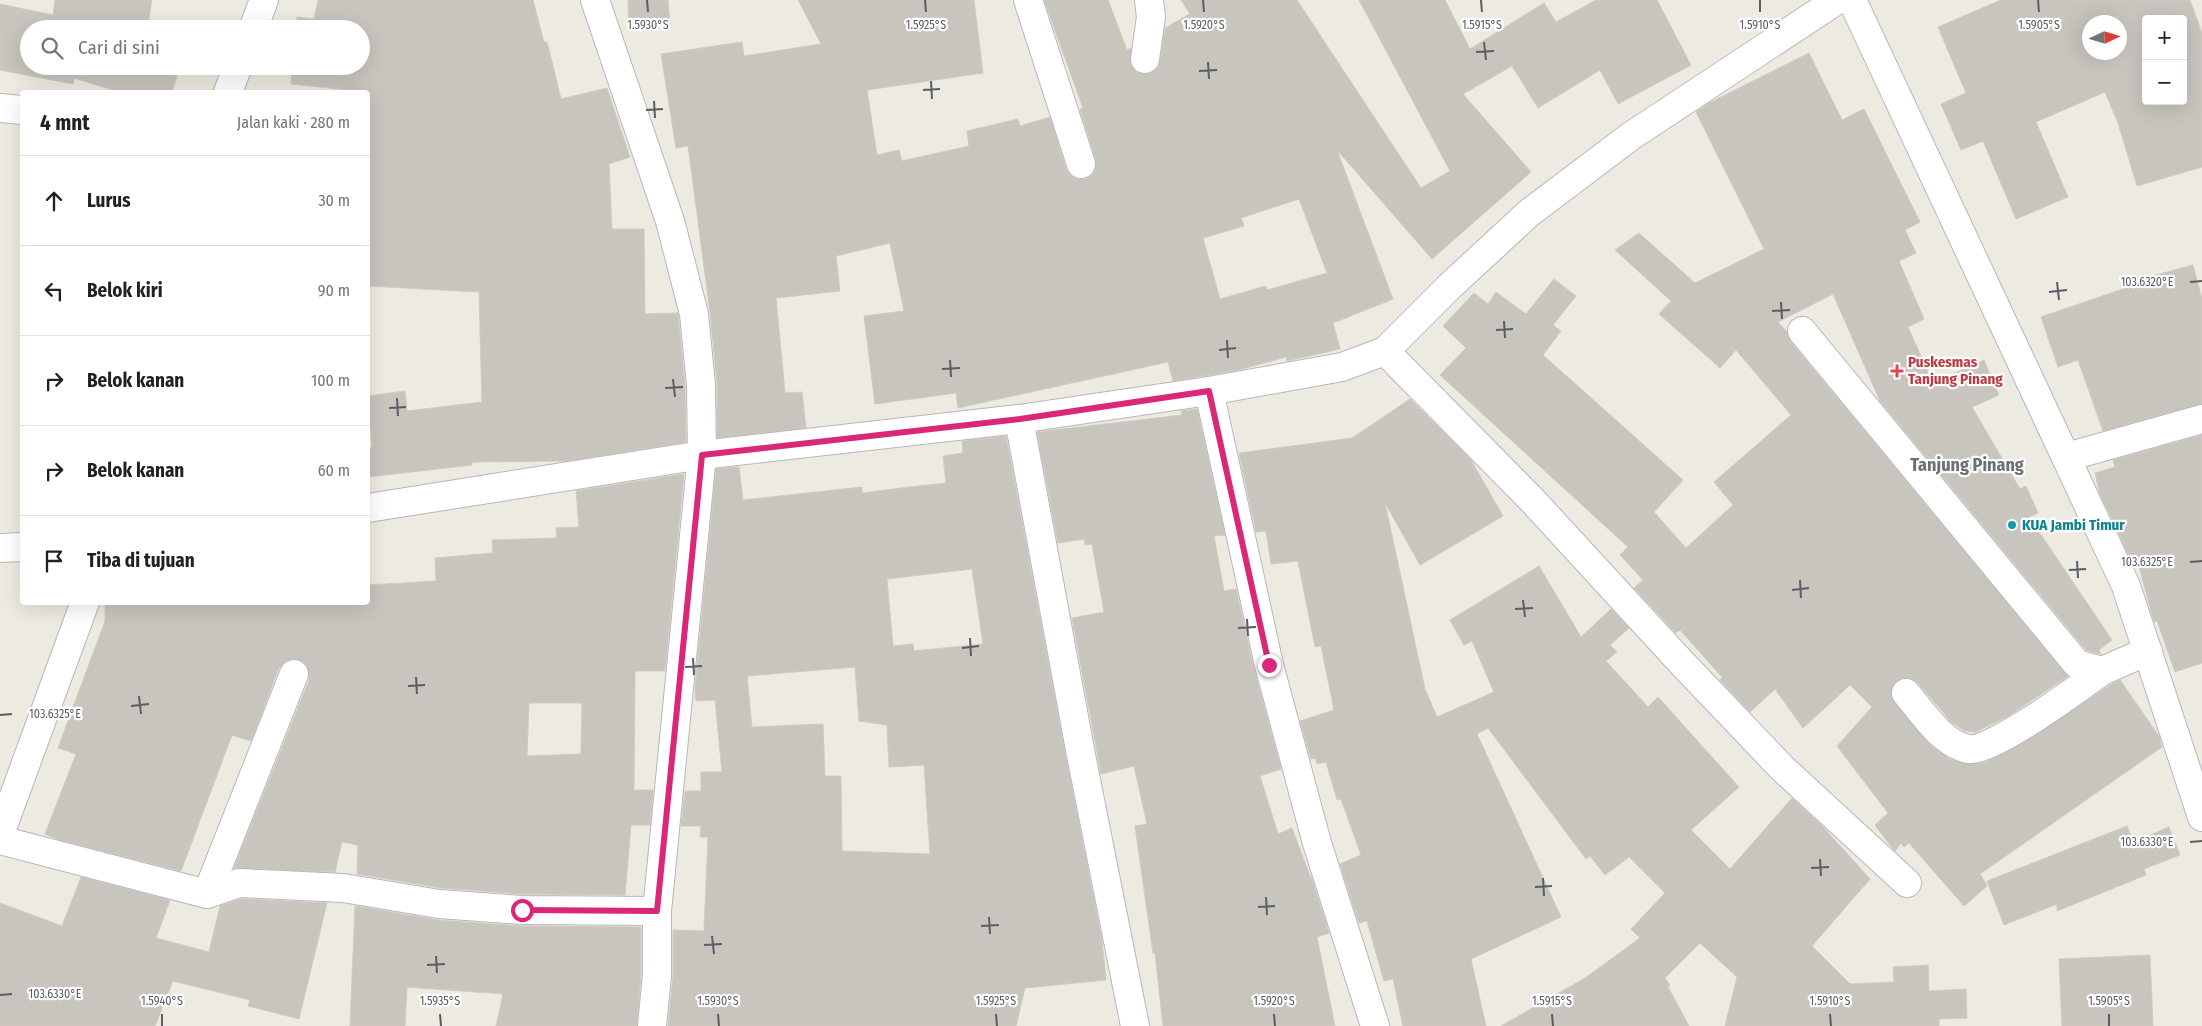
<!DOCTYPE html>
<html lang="id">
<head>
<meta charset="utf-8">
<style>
  :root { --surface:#fff; --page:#f2f2f2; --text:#202124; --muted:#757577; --line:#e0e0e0 }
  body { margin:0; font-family:"Fira Sans Condensed",sans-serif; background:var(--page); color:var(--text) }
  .controls { position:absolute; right:15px; top:15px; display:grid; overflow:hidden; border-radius:5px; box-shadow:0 5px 20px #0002 }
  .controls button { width:45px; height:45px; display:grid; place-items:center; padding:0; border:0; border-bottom:1px solid var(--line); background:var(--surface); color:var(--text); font:25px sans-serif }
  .compass { position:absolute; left:2082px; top:15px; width:45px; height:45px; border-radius:50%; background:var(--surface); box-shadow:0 5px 20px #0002; rotate:86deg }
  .stop { position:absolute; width:15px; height:15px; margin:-11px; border:4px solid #db2777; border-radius:50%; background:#fff }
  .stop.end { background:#db2777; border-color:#fff; box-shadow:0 1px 5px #0008 }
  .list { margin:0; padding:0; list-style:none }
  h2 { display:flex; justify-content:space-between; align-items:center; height:65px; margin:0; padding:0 20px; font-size:21px }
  h2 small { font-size:16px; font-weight:400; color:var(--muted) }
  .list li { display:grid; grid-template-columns:32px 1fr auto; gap:15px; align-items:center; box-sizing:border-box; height:90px; padding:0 20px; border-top:1px solid var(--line) }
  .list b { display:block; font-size:19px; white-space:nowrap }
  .list em { font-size:16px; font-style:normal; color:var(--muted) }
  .icon { flex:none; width:28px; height:28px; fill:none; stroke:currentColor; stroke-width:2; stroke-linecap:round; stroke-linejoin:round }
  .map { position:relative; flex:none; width:2202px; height:1026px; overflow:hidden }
  .search { position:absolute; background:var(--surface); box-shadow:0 5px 20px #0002; left:20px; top:20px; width:350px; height:55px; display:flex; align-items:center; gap:12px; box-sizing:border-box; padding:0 18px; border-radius:28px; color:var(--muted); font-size:19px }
  .panel { position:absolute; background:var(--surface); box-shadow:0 5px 20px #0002; left:20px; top:90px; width:350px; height:515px; border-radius:5px }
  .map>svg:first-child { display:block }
  .building { fill:#c8c4be; stroke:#d2cbbf; fill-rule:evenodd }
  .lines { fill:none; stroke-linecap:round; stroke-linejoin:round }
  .minor-casing { stroke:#b4b8bc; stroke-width:30 }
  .minor { stroke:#fff; stroke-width:28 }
  .route { stroke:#db2777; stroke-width:6 }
  .ticks { fill:none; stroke:#5a5e63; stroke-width:2 }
  .health-dot { fill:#e0444e; stroke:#fff; stroke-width:2 }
  .culture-dot { fill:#0f9aa8; stroke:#fff; stroke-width:2 }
  .labels { text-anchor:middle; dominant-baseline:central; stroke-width:4.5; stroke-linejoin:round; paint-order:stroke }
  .health-label { font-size:15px; font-weight:bold; fill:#be3a42; stroke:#fff; text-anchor:start }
  .culture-label { font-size:15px; font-weight:bold; fill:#0d838f; stroke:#fff; text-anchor:start }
  .quarter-label { font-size:18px; font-weight:bold; fill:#6b7075; stroke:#fff }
  .ticks-label { font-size:12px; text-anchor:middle; fill:#5a5e63; stroke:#fff; stroke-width:4.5; stroke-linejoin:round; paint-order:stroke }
</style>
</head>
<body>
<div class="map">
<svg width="2202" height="1026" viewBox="0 0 2202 1026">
  <rect width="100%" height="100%" fill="#edeae1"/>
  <g class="building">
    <polygon points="55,0 152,0 147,29 29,29 29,66 180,66 172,92 119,92 74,78 73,84 0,70 0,4 53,15"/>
    <polygon points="318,0 533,0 544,42 547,42 561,99 607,88 630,157 609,164 612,229 644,229 645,314 678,313 685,386 686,442 567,461 472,462 472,465 368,477 368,448 372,447 368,396 405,391 407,411 482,402 479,292 368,286 368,92 291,84 292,66 361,66 361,29 296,29 297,17 314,19"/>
    <polygon points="628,0 668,0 670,25 629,27"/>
    <path d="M798,0h176l9,73 -116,17 10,65 22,-5 3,11 67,-15 -2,-15 51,-12 2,7 30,-9 16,52 5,7 7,3h8l7,-5 3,-6v-8l-16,-51 3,-1 -39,-108h64l19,50 4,-2v17l5,7 7,2 8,-1 7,-5 2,-7 5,-33 25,-14 -9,-14h116l124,188 29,-17 -91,-171h86l25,49 74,-46 12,19 40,-22h61l34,65 -73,39 -18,-34 -62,38 -26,-42 -49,28 68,78 -99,87 -95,-109 56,149 -60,24 7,26 -53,12 -1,-4 -47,13 -66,11 -5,-19 -210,46 -2,-15 -81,11 -11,-88 40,-5 -14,-68 -54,13 4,35 -64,7 9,95 17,-1 4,36 -89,10v-55l-7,-71 -22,-166 -12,2 -15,-94 81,-12 2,14 77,-12zM1299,199l28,74 -60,17 -1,-4 -46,13 -17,-61 41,-12 -3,-8z"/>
    <path d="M2001,0h189l12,33v134l-65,19 -19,-63 -13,-31 -69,30 32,75 -52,22 -33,-78 -22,9 -20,-46 25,-11 -28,-66zM2146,19h37v82h-37zM2090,22h30v30h-30z"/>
    <polygon points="1809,53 1842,120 1864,109 1920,222 1905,230 1916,253 1899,261 1924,319 1908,327 1933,383 1984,360 1999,395 1972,407 2020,489 2026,486 2038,513 2029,517 2112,640 2099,650 2101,654 2086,650 1880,401 1833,294 1778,322 1787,332 1790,341 2068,676 2007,717 1975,732 1965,731 1951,722 1918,683 1911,678 1903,678 1897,681 1892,687 1891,695 1894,702 1931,746 1950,759 1970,764 1985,762 2022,744 2110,685 2120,680 2159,736 2162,747 1980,874 1987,886 1964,906 1909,843 1904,847 1901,843 1895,851 1893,849 1875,825 1888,813 1837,746 1872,707 1850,685 1803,728 1775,689 1750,712 1720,680 1722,677 1680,630 1676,633 1634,588 1643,580 1620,555 1628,547 1440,375 1466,348 1443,326 1474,293 1488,304 1496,292 1526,314 1554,279 1576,296 1553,325 1561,331 1543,355 1683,480 1654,512 1686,548 1733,505 1714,482 1791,415 1736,350 1720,368 1659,314 1671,301 1615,250 1639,233 1695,283 1764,249 1696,112 1709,103"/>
    <polygon points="2193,265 2202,299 2202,404 2103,431 2078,360 2058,367 2041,317 2146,281 2145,278"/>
    <polygon points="1410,399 1471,460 1503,516 1420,565 1385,503 1425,689 1437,717 1494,692 1472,641 1464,645 1450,620 1539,566 1581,637 1611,609 1629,628 1610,645 1617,652 1606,661 1648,707 1658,697 1739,787 1691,830 1730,869 1792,798 1823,827 1870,879 1812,946 1850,984 1894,982 1893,967 1928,965 1929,991 1966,989 1967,1018 1939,1019 1939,1026 1725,1026 1737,977 1700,943 1665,978 1670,985 1668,987 1689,1026 1501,1026 1585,978 1640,938 1631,929 1665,893 1629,857 1605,875 1590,856 1586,859 1488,728 1477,734 1561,917 1471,959 1486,1026 1403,1026 1393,979 1384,981 1367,921 1359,923 1340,864 1361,855 1341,799 1337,800 1326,762 1317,764 1315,758 1311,759 1300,721 1334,710 1321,646 1315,647 1298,561 1271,564 1266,531 1256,532 1239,453 1352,438"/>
    <polygon points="1197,409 1225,535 1214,536 1224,591 1236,589 1254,669 1281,769 1260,776 1278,834 1292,828 1310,876 1311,876 1329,933 1317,937 1335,1026 1163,1026 1155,953 1153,953 1135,826 1147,824 1134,766 1101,774 1072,618 1104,612 1092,544 1085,545 1084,539 1058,543 1037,432 1182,415 1181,411"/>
    <polygon points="2202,435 2202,663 2175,672 2157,621 2154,622 2137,559 2131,561 2119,534 2115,521 2113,521 2100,494 2095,473 2115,467 2113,460"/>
    <path d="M1006,436l60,322 36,182 4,40 -81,8 -9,38h-348l5,-50v-46l31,1 4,-94h-8l1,-11h-20l4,-35h16v-19h21l-7,-72 -19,1 -1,-13 21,-219 23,-2 4,33 119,-13v6l39,-5 45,-5 -3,-27 20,-3 -1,-12zM972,569l11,75 -69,7 -1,-7 -20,2 -6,-67zM855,667l4,54 28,4 2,42 35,-2 6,89 -88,-3 -1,-75h-16l-2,-52 -71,3 -5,-51z"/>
    <path d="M684,474l-19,197h-30l-1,119h19l-3,35h-19l-6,70 -102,-1 -82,-6 -84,-14 1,-29 -16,-3 -7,30 -101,-4 75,-188v-8l-3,-7 -6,-5 -8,-1 -7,3 -6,6 -28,73 -19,-6 -51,136 -121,-31 -15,-6 31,-80 -18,-6 47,-127v-19h263v-17l68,-4 -1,-23 58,-5 -1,-13 65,-2 -1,-10 23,-1 -3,-36zM529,703h53l-1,51 -54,2z"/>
    <polygon points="2127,826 2133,842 2169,827 2180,855 2144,869 2146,875 2057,911 2057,904 2004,925 1987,881"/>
    <polygon points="81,877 170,900 156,938 209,952 220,906 241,899 327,903 299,1019 248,1006 250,1000 173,981 155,1026 0,1026 0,903 62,926"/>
    <polygon points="355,906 438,920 521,926 641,927 641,974 637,1026 496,1026 503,994 407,987 405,1026 350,1026"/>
    <polygon points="2150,955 2153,1026 2062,1026 2059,959"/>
  </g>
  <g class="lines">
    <defs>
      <g id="minor">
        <polyline points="595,0 670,221 694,314 701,385 702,455 657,911 657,975 652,1026"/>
        <polyline points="1028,0 1081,164"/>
        <polyline points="1852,0 2126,586 2202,817"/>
        <polyline points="253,29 264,0"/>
        <polyline points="1145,59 1151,17 1149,0"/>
        <polyline points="228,92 238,66"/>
        <polyline points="0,108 22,110"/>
        <polyline points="1802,331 2077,664 2102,671 2148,651"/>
        <polyline points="1385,351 1533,501 1680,661 1782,768 1907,883"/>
        <polyline points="1209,391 1269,665 1317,843 1375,1026"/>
        <polyline points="1019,419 1081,755 1135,1026"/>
        <polyline points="2067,457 2202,419"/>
        <polyline points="368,508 702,455 1019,419 1209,391 1342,367 1385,351 1449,287 1529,213 1631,136 1837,0"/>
        <polyline points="0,548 22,547"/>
        <path d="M1906,693c17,20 35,50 62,56 23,4 112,-62 134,-78"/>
        <polyline points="0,834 85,602"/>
        <polyline points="0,840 207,894 239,883 261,884 343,888 439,904 522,910 657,911"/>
        <polyline points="207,894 294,674"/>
      </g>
    </defs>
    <use href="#minor" class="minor-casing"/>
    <use href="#minor" class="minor"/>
  </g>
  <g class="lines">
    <polyline class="route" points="522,910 657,911 702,455 1020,419 1209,391 1269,665"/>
  </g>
  <path class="ticks" d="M647,0l1,12M925,0l1,12M1203,0l1,12M1481,0l1,12M1760,0v12M2038,0l1,12M1484,42l2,18M1476,52l18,-1M1208,62l1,17M1199,71l18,-1M931,81l1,18M923,90l17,-1M654,101l1,17M646,110l17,-1M2057,282l2,18M2190,282l12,-1M2049,292l18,-2M1781,302l1,17M1772,311l18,-1M1504,321l1,17M1496,330l17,-1M1227,340l1,18M1219,350l17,-2M950,360l1,17M942,369l18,-1M673,379l2,18M665,388l18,-1M397,398l1,18M389,408l17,-1M2077,561l1,17M2190,562l12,-1M2069,570l17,-1M1800,580l1,18M1792,590l17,-2M1523,600l2,17M1515,609l18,-1M1247,619l1,17M1238,628l18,-1M970,638l1,18M962,648l17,-2M693,658l1,17M685,667l17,-1M416,677l1,17M408,686l17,-1M139,696l2,18M131,706l18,-2M0,715l12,-1M2190,842l12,-1M1820,859l1,17M1811,868l18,-1M1543,878l1,18M1535,887l17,-1M1266,897l1,18M1258,907l17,-1M989,917l1,17M981,926l18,-1M712,936l2,18M704,945l18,-1M436,956l1,17M427,965l18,-1M0,995l12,-1M162,1014v12M440,1014l1,12M718,1014l1,12M996,1014l1,12M1274,1014l1,12M1552,1014l1,12M1830,1014l1,12M2109,1014v12"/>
  <path class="health-dot" d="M1894.5 363.5h5v5h5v5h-5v5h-5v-5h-5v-5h5z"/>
  <circle class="culture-dot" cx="2012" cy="525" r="5"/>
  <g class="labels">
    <g class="health-label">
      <text x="1908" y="362">Puskesmas<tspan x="1908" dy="17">Tanjung Pinang</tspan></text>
    </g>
    <g class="culture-label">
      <text x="2022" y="525">KUA Jambi Timur</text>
    </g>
    <g class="quarter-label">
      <text x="1967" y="465">Tanjung Pinang</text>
    </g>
  </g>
  <g class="ticks-label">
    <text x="648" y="29">1.5930°S</text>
    <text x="926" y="29">1.5925°S</text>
    <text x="1204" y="29">1.5920°S</text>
    <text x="1482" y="29">1.5915°S</text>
    <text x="1760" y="29">1.5910°S</text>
    <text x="2039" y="29">1.5905°S</text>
    <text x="2147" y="286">103.6320°E</text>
    <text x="2147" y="566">103.6325°E</text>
    <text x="55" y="718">103.6325°E</text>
    <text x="2147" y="846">103.6330°E</text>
    <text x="55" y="998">103.6330°E</text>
    <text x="162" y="1005">1.5940°S</text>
    <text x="440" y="1005">1.5935°S</text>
    <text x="718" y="1005">1.5930°S</text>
    <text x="996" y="1005">1.5925°S</text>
    <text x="1274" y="1005">1.5920°S</text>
    <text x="1552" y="1005">1.5915°S</text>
    <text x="1830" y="1005">1.5910°S</text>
    <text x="2109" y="1005">1.5905°S</text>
  </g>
</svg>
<div class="controls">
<button>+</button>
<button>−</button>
</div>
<svg class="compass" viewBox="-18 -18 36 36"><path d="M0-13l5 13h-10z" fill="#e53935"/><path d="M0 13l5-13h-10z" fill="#757577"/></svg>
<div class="stop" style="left:522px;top:910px"></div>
<div class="stop end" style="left:1269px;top:665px"></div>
<div class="search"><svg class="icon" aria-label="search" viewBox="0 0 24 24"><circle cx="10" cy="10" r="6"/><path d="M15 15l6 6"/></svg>Cari di sini</div>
<section class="panel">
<h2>4 mnt<small>Jalan kaki · 280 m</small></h2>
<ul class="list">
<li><svg class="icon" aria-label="ahead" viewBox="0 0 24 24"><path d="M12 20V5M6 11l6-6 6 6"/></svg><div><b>Lurus</b></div><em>30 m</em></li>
<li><svg class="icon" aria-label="left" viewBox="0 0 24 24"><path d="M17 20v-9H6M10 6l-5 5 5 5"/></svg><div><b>Belok kiri</b></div><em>90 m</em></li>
<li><svg class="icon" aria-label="right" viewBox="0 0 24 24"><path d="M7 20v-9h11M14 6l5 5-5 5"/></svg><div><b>Belok kanan</b></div><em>100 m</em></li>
<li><svg class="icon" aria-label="right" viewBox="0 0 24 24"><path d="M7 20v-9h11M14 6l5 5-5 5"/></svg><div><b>Belok kanan</b></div><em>60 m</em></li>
<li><svg class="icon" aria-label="arrive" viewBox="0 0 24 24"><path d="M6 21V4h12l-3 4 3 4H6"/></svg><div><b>Tiba di tujuan</b></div></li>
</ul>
</section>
</div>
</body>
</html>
